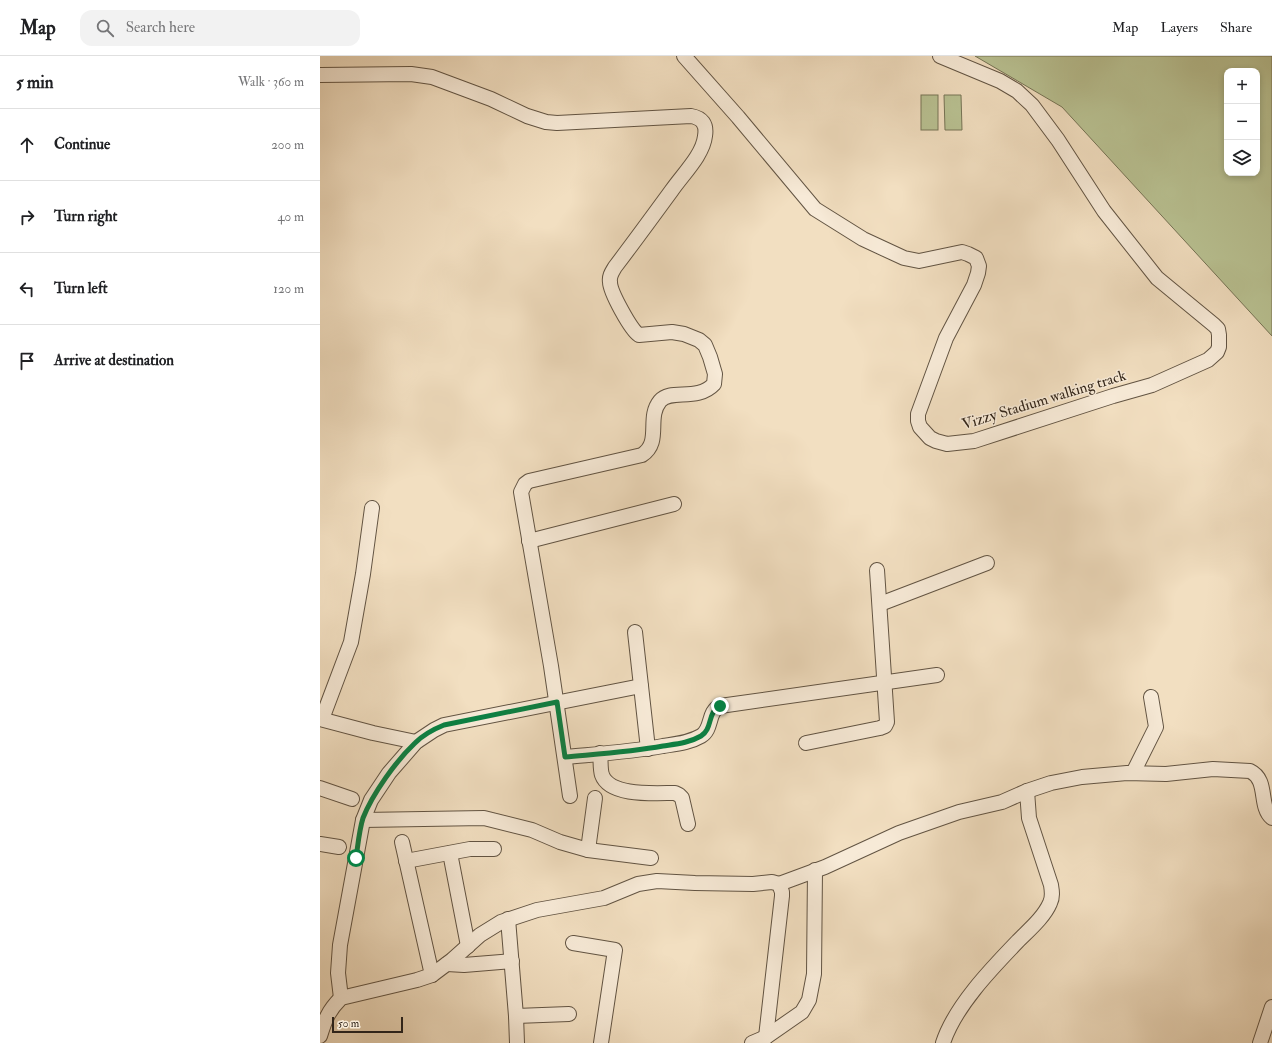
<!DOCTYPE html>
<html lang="en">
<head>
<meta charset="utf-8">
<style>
  :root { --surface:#fff; --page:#f2f2f2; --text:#202124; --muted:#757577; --line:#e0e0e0 }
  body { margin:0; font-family:"IM FELL Double Pica",serif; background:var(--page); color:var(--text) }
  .controls { position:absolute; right:12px; top:12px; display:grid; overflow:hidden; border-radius:8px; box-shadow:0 2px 6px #0003 }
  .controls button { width:36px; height:36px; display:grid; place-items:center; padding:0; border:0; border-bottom:1px solid var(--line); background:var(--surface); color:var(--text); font:20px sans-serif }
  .scale { position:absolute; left:12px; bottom:10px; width:71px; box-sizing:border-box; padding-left:4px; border:2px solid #322519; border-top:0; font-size:11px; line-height:14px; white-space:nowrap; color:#322519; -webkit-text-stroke:3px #f7ead7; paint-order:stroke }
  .stop { position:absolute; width:12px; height:12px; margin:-9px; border:3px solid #0b8043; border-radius:50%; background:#fff }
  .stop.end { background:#0b8043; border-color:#fff; box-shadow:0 1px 4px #0008 }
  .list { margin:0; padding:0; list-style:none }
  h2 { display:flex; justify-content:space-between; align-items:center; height:52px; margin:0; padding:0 16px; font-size:17px }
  h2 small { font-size:13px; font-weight:400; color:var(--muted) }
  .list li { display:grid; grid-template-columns:26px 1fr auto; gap:12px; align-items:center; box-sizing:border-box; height:72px; padding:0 16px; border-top:1px solid var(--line) }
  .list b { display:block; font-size:15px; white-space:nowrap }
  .list em { font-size:13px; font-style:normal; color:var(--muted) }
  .icon { flex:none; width:22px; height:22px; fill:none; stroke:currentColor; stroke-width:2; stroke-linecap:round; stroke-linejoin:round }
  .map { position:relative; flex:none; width:952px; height:987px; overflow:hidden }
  header { display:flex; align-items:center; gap:24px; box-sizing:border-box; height:56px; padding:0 20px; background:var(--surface); border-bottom:1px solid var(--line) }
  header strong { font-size:19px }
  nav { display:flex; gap:22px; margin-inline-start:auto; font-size:14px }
  .search { width:280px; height:36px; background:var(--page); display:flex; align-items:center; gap:10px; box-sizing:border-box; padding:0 14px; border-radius:12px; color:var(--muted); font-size:15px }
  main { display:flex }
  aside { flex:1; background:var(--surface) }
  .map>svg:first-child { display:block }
  .green { fill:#b9c293; stroke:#767456; fill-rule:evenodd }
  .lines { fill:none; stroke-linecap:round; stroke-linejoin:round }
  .minor-casing { stroke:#625443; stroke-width:16 }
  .minor { stroke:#f7ead7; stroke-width:14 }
  .route { stroke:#0b8043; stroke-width:5 }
  .labels { text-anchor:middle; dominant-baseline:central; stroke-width:3; stroke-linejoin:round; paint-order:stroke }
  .street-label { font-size:15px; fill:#322519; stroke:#f7ead7 }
</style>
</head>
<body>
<header>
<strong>Map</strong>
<div class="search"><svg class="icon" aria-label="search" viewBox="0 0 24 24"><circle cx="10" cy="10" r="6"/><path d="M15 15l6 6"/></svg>Search here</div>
<nav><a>Map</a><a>Layers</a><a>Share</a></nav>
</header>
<main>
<aside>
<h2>5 min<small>Walk · 360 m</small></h2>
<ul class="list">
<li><svg class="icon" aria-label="ahead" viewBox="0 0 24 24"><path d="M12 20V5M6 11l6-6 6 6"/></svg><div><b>Continue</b></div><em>200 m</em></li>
<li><svg class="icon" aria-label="right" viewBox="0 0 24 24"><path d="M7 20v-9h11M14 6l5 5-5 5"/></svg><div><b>Turn right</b></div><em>40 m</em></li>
<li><svg class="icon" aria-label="left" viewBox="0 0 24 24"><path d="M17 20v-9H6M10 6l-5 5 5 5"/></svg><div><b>Turn left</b></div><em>120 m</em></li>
<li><svg class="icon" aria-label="arrive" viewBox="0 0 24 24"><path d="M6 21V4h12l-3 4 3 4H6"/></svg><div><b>Arrive at destination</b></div></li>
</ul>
</aside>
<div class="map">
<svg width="952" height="987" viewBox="0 0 952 987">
  <rect width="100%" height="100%" fill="#f2dfc1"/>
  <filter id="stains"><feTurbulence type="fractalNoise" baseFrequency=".005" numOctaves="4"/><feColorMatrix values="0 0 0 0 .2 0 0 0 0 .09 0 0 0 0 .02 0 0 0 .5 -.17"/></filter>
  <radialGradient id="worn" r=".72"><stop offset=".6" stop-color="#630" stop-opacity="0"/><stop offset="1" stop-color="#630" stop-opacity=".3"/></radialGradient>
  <g class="green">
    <path d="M655,0h297v280l-210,-229zM907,15h30v102h-30z"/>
    <rect x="601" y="39" width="17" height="35"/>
    <polygon points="624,39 641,39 642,74 625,74"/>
  </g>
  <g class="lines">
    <defs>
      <g id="minor">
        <polyline points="364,0 418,61 495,153 543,183 584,202 599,205 642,196 648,198 656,202 659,210 658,217 654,229 626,282 598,358 598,365 600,371 610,382 616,385 627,388 654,385 793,340 832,329 888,304 897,296 899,291 899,279 898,273 894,269 837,222 784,155 738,84 712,49 697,35 680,25 620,0"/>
        <path d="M0,19l91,-1 21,3 59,22 36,17 19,6 11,1 134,-7c11,2 16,8 14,20 -2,19 -22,38 -33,54 -19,26 -38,52 -57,77 -3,5 -6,9 -5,15 0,10 21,48 29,53l33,-3 12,2 15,6 6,5 5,12 5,17 -1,10c-17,18 -43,4 -54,17 -14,17 2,41 -18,54l-113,26 -4,3 -4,8 30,174 19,130"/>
        <polyline points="209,485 354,448"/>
        <polyline points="560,548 667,507"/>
        <polyline points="315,576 328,693"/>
        <polyline points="0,663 53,677 96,686"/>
        <polyline points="2,663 31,586 43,518 52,452"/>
        <polyline points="486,687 560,672 565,670 567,666 557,514"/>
        <path d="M280,697c1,7 0,16 2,22 8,22 54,18 73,18l4,2 3,3 6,26"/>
        <path d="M245,701c32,-3 65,-5 98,-11 13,-2 26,-3 38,-10 12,-7 6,-24 19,-30l217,-31"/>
        <polyline points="813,717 836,671 831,641"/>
        <polyline points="0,732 32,743"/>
        <polyline points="43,764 164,762 212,774 240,786 268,794 331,802"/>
        <polyline points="82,786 112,919"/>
        <polyline points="0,788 19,791"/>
        <polyline points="268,794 275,742"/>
        <polyline points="130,797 148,890"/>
        <polyline points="86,805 150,793 174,793"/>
        <path d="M459,828l46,-17 74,-34 60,-21 43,-10 25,-11 24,-8 31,-6 45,-4 39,1 47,-5 37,2c19,9 8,35 22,47"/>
        <polyline points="188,863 196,960 197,987"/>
        <polyline points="253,887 295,894 281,987"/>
        <polyline points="127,908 144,909 192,905"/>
        <polyline points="21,942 18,917 20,889 43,764 51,744 69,717 96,686 114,674 124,669 321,630"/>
        <polyline points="196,960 249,958"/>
        <path d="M0,980c5,-16 8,-25 21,-38l76,-18 15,-5 20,-15 28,-25 21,-13 36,-12 67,-12 34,-14 19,-3 38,2 58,1 19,-2 7,2 3,8v4l-16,141"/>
        <polyline points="432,987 446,981 482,956 489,944 494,918 495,814"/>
        <path d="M623,987c12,-37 49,-75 76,-103 11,-11 25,-23 31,-37 3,-6 2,-12 1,-18l-22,-67 -2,-27"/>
        <polyline points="940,987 952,951"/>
      </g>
    </defs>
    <use href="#minor" class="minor-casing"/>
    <use href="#minor" class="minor"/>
  </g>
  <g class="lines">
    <path class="route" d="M36,802c2,-13 3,-27 7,-40 10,-25 33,-57 52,-75 8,-8 19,-14 29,-18l113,-23 8,55c32,-3 65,-5 98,-11 13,-2 26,-3 38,-10 12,-7 6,-24 19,-30"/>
  </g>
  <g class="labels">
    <g class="street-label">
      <text transform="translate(724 344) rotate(-17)">Vizzy Stadium walking track</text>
    </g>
  </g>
  <rect width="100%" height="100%" filter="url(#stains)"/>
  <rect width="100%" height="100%" fill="url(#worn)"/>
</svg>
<div class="controls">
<button>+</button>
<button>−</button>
<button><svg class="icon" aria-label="layers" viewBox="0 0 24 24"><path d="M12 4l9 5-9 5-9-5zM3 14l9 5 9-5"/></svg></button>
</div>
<div class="scale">50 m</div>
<div class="stop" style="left:36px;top:802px"></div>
<div class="stop end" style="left:400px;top:650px"></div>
</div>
</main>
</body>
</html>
